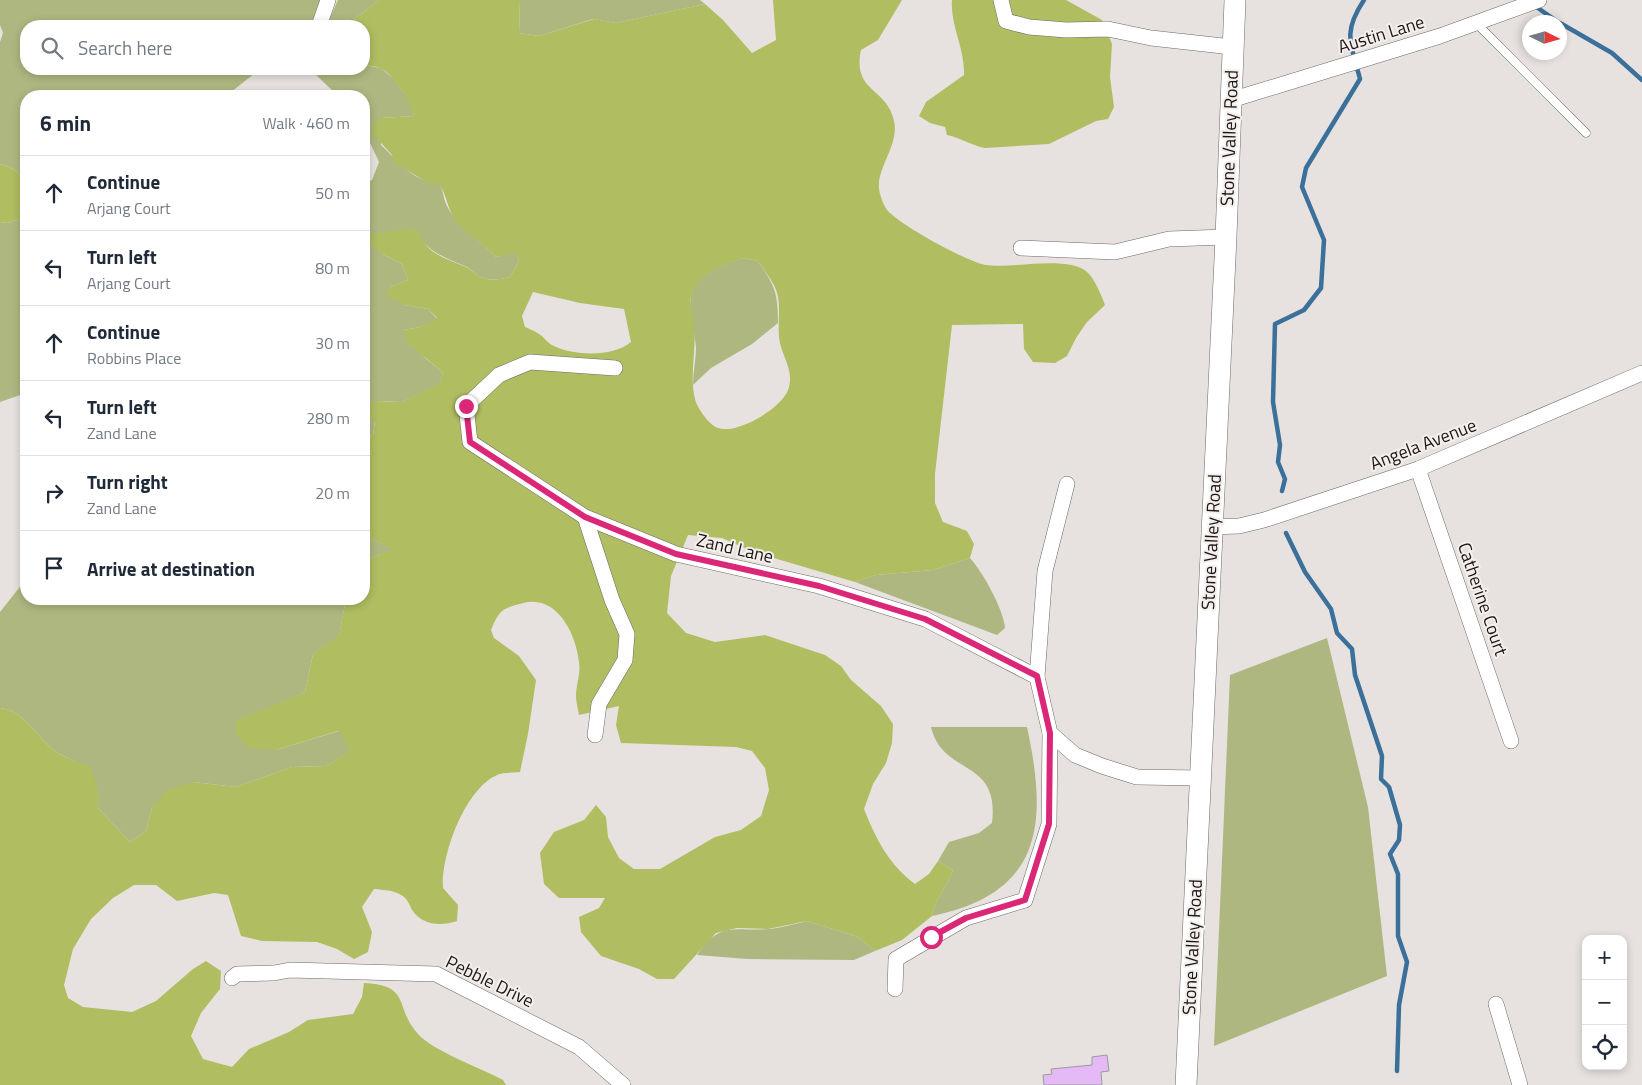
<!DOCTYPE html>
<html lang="en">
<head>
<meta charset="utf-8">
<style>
  :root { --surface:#fff; --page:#f6f6f7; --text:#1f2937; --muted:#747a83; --line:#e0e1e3 }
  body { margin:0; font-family:"Titillium Web",sans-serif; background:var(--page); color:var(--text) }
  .controls { position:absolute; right:15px; bottom:15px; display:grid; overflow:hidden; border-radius:10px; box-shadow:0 2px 8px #0003 }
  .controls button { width:45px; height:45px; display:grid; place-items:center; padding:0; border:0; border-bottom:1px solid var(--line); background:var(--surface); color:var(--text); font:25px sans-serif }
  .compass { position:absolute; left:1522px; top:15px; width:45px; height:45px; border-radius:50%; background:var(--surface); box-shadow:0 2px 8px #0003; rotate:95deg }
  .stop { position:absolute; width:15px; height:15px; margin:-11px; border:4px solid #db2777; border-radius:50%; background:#fff }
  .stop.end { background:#db2777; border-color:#fff; box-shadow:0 1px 5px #0008 }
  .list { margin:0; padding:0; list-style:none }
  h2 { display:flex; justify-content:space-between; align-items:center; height:65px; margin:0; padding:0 20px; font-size:21px }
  h2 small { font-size:16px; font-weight:400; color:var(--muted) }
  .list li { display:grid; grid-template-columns:32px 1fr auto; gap:15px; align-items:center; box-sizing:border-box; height:75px; padding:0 20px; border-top:1px solid var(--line) }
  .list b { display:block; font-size:19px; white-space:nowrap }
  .list p { margin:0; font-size:16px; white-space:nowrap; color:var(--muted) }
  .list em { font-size:16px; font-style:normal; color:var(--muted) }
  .icon { flex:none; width:28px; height:28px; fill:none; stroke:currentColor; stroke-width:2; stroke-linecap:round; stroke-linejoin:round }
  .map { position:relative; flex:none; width:1642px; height:1085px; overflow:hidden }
  .search { position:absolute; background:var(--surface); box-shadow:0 2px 8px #0003; left:20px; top:20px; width:350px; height:55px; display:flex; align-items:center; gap:12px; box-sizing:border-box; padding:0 18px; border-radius:20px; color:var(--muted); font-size:19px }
  .panel { position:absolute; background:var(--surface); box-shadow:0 2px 8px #0003; left:20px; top:90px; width:350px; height:515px; border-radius:20px }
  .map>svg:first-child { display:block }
  .green { fill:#aeb780 }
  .forest { fill:#b0bd61; fill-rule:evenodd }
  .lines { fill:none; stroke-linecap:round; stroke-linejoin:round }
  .stream { stroke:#3b709a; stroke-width:4.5 }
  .building { fill:#e4b9f6; stroke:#9c9a9e }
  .lane-casing { stroke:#6d6967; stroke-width:9 }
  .street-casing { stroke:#6d6967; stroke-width:16 }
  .secondary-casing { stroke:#6d6967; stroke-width:22 }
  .lane { stroke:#fff; stroke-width:8 }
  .street { stroke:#fff; stroke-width:15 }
  .secondary { stroke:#fff; stroke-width:21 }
  .route { stroke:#db2777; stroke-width:6 }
  .labels { text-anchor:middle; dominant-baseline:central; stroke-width:4; stroke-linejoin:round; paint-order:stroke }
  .street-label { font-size:18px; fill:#191716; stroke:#f4efec }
</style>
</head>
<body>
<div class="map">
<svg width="1642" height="1085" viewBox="0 0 1642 1085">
  <rect width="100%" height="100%" fill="#e7e2df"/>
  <g class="green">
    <path d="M0,0h324l-11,26h-287v43h234l-34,27h-200v95c-3,-17 -10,-23 -26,-27v-122l3,-9 -3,-8z"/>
    <polygon points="338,0 379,0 346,26 326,26"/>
    <polygon points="520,0 700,0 705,4 616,23 593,19 539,36 519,33"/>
    <path d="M364,65l17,3 14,12 17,25 2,11 -33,2v27c17,16 34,38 58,38 5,9 4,15 8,23 11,22 32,34 49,51l20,-5 3,9 -9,16c-8,2 -18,4 -27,1 -6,-2 -11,-8 -16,-11 -18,-8 -33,-12 -47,-28l-38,15 20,10 6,16 -18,7 14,18 24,4 9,10 -17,8 -17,3 22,28 18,14 -3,12 -38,18 -27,-1 -11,11 11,9 -2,14 -9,5v-257l8,-3 7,-18 -15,-32v-34h-26l-24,-23 17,-1 5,-3h28z"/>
    <polygon points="26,217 26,393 0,402 0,222 7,223"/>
    <path d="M744,258l14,3c17,25 20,32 20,62l-26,21 -41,24 -18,17c0,-13 3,-25 3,-38 -1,-12 -7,-40 -5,-50 4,-23 33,-34 53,-39z"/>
    <polygon points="364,536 394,549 364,561"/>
    <path d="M970,558c12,13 34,52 35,70l-8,7 -142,-53 21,-7 57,-5z"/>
    <path d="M26,579v20h320l-7,37 -26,18 -8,38 -25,12 -4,46 63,-19 12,20 -25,15 -34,1 -56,20 -43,-5 -41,25 -6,24 -16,11 -32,-34 -1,-18 -7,-22c-10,-5 -22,-9 -32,-15 -20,-13 -33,-43 -58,-45v-96z"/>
    <polygon points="1327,638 1368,807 1387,976 1214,1046 1230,675"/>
    <path d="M931,727h96c21,97 16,166 -95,189 3,-17 15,-29 21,-46l-15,-9 11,-19 30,-9 13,-10c8,-66 -49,-46 -61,-96z"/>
    <path d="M807,921l51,16 17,14 -21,9 -107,-1 -50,-4c24,-35 37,-23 72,-26 12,-1 25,-5 38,-8z"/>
  </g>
  <g class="forest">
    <path d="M379,0h141l-1,33 20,3 55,-17 22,4 89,-19 18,16 29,33 24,-13 -3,-40h129l-24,40 -17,10c-9,43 26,37 33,71 6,27 -23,51 -13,76 1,4 4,10 6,13 13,15 80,52 99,55 26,4 82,-10 101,7 8,7 14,23 18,33l-18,17 -11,16 -9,18 -12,7 -22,-1 -9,-13 -1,-25 -71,1 -17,149v29l8,19 24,9 7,13 -4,14 -37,12 -57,5 -21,7 -101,-30 -32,-14 -34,-3 -17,41 -4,37 19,20 29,9 50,-7 60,20 16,11 10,14 30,26 12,18 -1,19 -6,20 -13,21 -9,25c12,30 25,56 51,75l14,-10 9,-13 15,9c-6,17 -18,29 -21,46l-30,24 -27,11 -17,-14 -51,-16 -39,8 -31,-1 -21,5 -42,46h-17l-18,-10 -38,-13 -20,-24 -2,-15 20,-9 6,-10h-46l-15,-14 -4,-31 14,-21 30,-12 12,-15 10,12 2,20 11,21 15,11h26l55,-32 26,-7 20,-14 8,-26 -4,-22 -13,-17 -16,-4 -115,-4 -5,-18 3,-19 -40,9c-1,-6 -3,-13 -3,-19 0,-11 5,-23 3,-34 -3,-28 -22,-68 -56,-59 -20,5 -24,7 -32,27l3,8 25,18 17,24 -8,54 -8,38c-7,1 -17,0 -23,3 -32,14 -56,80 -54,113l15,17 -1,16c-16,5 -34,5 -45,-11 -2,-4 -4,-10 -8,-13 -8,-7 -20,-7 -30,-8l-12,18 10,25 -4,20 -14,7 -17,-10 -20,-7 -55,-1 -21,-5 -13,-41 -14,-2 -37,8 -21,-16h-22l-21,13 -22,21 -18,30 -9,36 4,13 15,9 49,5 24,-11 37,-32 13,-8 15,10 -1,18 -19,24 -10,23 12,23 29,8 17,-18 40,-17 19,-12 45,-6 9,-17 2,-14c48,2 30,25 54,51 15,17 63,34 85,46l3,5h-506v-377c25,2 38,32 58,45 10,6 22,10 33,14l7,23v18l32,34 16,-11 6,-24 15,-17 26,-8 43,5 56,-20 34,-1 24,-15 -12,-20 -62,19 -27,-2 -14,-14 2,-14 68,-28 8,-38 26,-19 7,-36h18v-38l29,-12 -29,-13v-26l4,-18 -4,-1v-51l9,-5 2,-13 -11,-10 3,-6 8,-5 27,1 38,-19 3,-11 -36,-29 -4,-13 17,-3 17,-9 -9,-9 -24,-4 -18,-10 4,-8 18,-7 -6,-16 -20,-10 -13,-11 2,-9 38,-5 10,1c4,23 28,29 47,37 6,3 11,9 17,11 8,3 19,1 27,-1l9,-16 -3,-8 -20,4c-12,-12 -32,-25 -41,-37 -8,-12 -8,-25 -16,-36l-11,-1 -34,-21 -2,-7 -19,-21 1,-10 7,-6 33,-2c-2,-13 -21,-43 -34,-48 -5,-2 -11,-2 -16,-3v-39h-18zM744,258l14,3c7,11 18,23 20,36 3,17 -2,33 3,50 4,13 12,25 8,40 -4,20 -52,48 -71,41 -9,-3 -21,-20 -23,-29 -6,-24 2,-51 -1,-76 0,-8 -5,-19 -3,-26 6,-24 33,-33 53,-39zM533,292l47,11 44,6 7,33c-18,15 -56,14 -77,4 -6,-2 -10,-9 -15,-12 -4,-3 -9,-5 -14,-7l-3,-11z"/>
    <path d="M952,0h114l36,20 10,24 -2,33 4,30 -6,12 -12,2 -47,23 -64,4c-12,-2 -24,-10 -38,-13l-2,-8 -15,-4 -11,-7 7,-14 38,-27c1,-27 -14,-50 -12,-75z"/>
    <path d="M0,164c30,7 26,27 26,53l-19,6 -7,-1z"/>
  </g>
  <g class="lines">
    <g class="stream">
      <polyline points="1535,6 1558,22"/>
      <polyline points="1560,23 1612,53 1642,80"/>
      <path d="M1282,491l3,-12 -7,-17 2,-17 -7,-43 2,-78 29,-14 17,-22 3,-48 -22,-53 4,-19 54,-89c-9,-35 -18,-46 4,-79"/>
      <polyline points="1286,533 1305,572 1331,609 1337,633 1352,649 1355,675 1382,756 1381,779 1389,787 1400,825 1399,840 1390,854 1398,874 1398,936 1407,962 1399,1005 1397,1071"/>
    </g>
  </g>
  <polygon class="building" points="1107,1055 1109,1071 1101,1072 1102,1085 1044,1085 1043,1075 1052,1074 1051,1069 1092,1065 1092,1057"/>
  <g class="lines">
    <defs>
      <polyline id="lane" points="1477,24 1586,133"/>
      <g id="street">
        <polyline points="1001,0 1006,21 1029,27 1066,30 1108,29 1151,38 1232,47"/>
        <polyline points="319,26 328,0"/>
        <polyline points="1231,100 1440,36 1539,0"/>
        <polyline points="1021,248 1115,252 1169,239 1226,237"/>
        <polyline points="615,368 530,362 499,375 466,406 470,442 585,517 676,554 819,586 925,619 1037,677"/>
        <polyline points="1418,469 1511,741"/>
        <polyline points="1067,484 1045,571 1037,677 1050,733 1075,755 1102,766 1137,777 1200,778"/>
        <polyline points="585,517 612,600 627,634 625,660 599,704 595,735"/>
        <polyline points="1211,527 1239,526 1264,520 1418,469 1642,373"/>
        <polyline points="232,978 237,974 274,973 290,970 436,974 579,1047 623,1085"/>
        <polyline points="895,989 896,959 966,918 1025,900 1049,824 1050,733"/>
        <polyline points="1496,1004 1520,1085"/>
      </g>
      <polyline id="secondary" points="1186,1085 1226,237 1235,0"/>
    </defs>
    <use href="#lane" class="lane-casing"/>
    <use href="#street" class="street-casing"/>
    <use href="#secondary" class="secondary-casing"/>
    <use href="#lane" class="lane"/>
    <use href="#street" class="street"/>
    <use href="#secondary" class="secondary"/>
  </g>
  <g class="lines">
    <polyline class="route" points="466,406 470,442 585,517 676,554 819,586 925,619 1037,676 1050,733 1049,824 1025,900 966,918 931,937"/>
  </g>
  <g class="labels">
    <g class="street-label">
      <text transform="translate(1381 34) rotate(-17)">Austin Lane</text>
      <text transform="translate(1229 138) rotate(-88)">Stone Valley Road</text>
      <text transform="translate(1423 444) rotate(-21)">Angela Avenue</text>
      <text transform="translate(1211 542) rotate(-87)">Stone Valley Road</text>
      <text transform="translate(735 548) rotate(13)">Zand Lane</text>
      <text transform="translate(1483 599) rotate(71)">Catherine Court</text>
      <text transform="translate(1192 947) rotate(-87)">Stone Valley Road</text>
      <text transform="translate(490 981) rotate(26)">Pebble Drive</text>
    </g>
  </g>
</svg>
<div class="controls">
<button>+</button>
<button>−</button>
<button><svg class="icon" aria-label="locate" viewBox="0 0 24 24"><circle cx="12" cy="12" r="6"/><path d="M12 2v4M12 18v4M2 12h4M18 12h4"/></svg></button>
</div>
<svg class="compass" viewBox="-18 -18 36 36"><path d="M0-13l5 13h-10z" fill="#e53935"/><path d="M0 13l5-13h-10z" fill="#747a83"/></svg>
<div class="stop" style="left:931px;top:937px"></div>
<div class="stop end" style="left:466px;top:406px"></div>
<div class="search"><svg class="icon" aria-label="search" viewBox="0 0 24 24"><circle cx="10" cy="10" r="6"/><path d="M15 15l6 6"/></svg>Search here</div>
<section class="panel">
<h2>6 min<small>Walk · 460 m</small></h2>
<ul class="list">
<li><svg class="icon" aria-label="ahead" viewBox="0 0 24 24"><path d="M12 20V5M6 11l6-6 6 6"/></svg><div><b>Continue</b><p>Arjang Court</p></div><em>50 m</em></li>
<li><svg class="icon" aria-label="left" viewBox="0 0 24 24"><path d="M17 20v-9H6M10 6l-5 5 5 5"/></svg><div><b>Turn left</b><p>Arjang Court</p></div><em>80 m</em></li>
<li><svg class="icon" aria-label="ahead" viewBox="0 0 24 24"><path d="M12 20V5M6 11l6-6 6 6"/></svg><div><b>Continue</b><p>Robbins Place</p></div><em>30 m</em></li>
<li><svg class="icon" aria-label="left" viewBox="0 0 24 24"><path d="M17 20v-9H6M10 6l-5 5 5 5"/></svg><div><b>Turn left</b><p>Zand Lane</p></div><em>280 m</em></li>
<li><svg class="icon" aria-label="right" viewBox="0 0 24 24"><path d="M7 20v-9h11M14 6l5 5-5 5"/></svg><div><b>Turn right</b><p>Zand Lane</p></div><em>20 m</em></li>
<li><svg class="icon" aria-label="arrive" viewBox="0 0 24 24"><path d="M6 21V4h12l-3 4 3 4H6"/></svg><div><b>Arrive at destination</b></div></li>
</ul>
</section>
</div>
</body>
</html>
